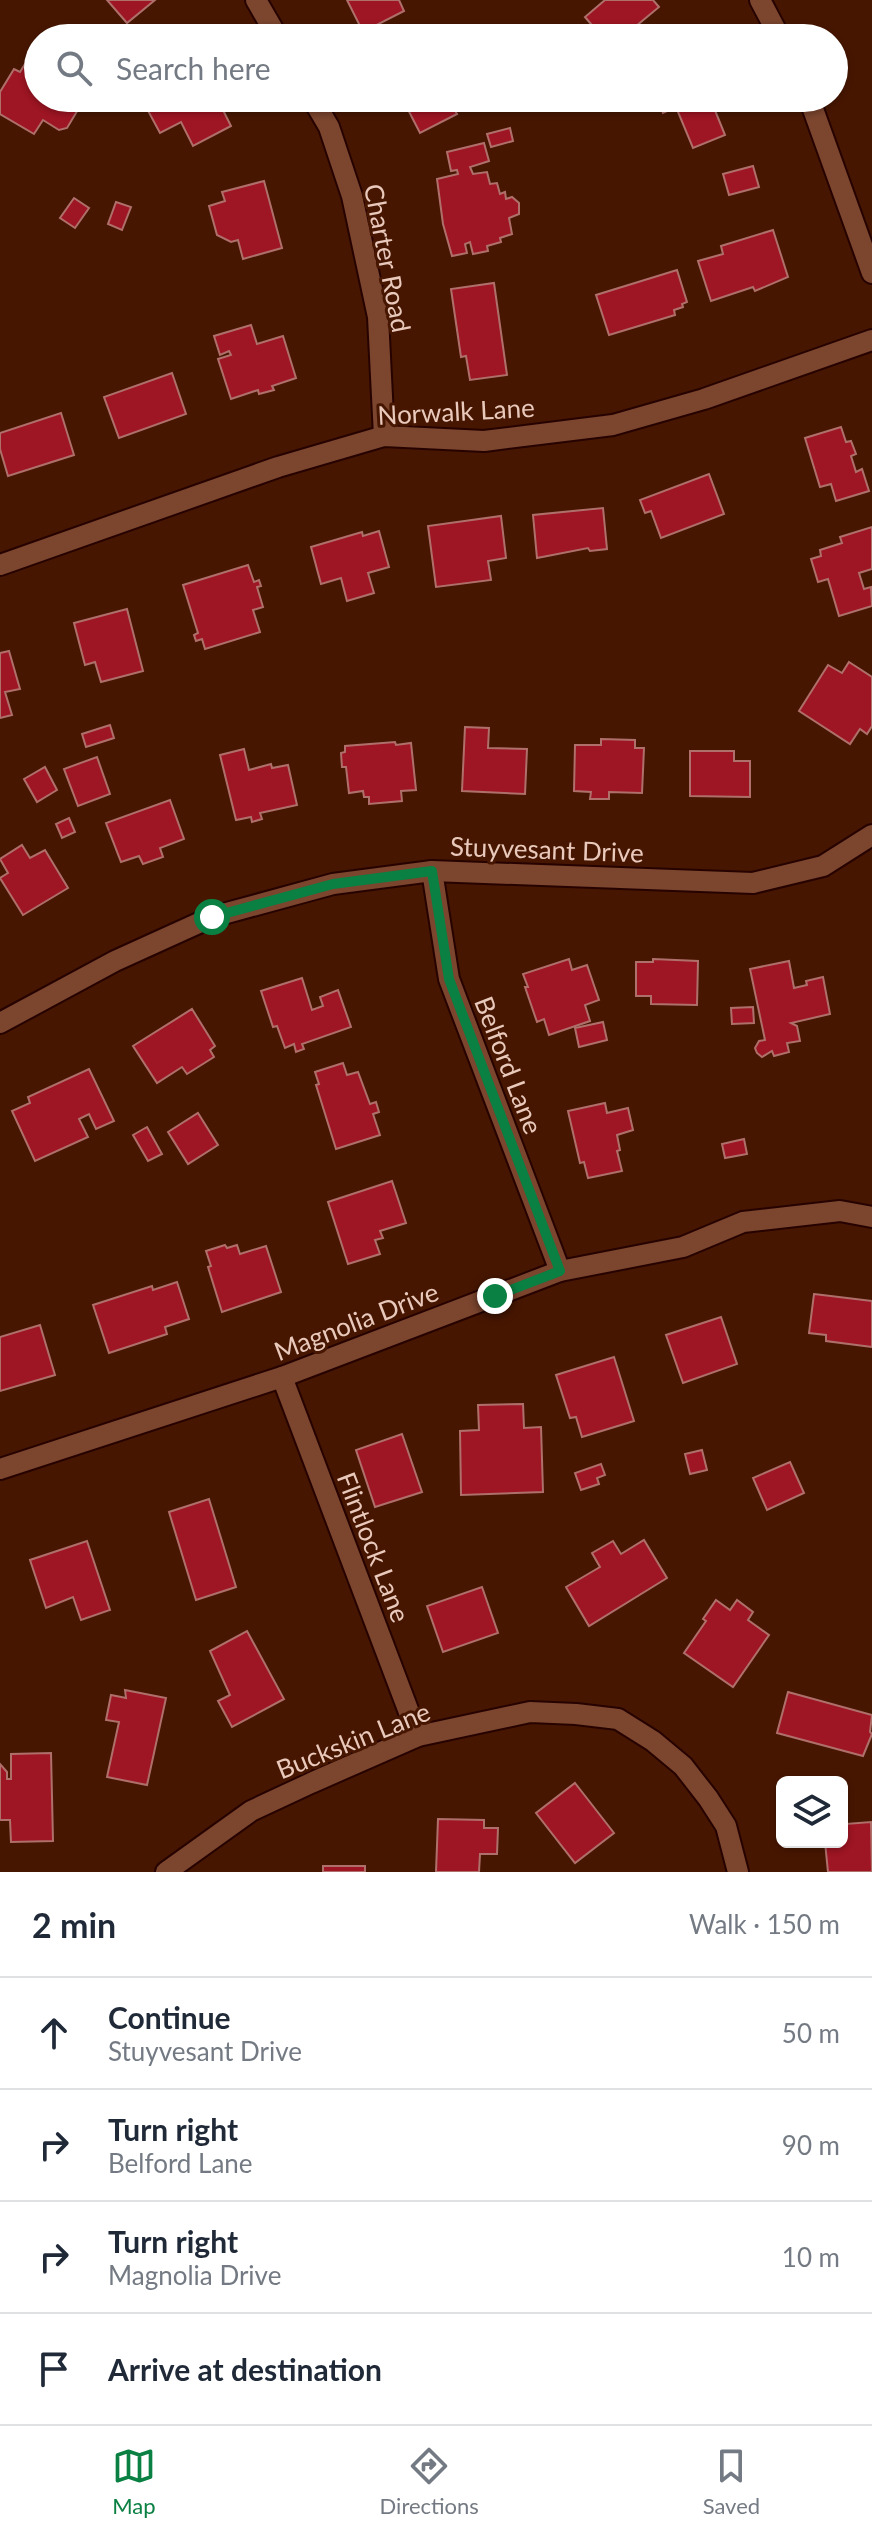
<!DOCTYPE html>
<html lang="en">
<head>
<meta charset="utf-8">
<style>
  :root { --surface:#fff; --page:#f6f6f7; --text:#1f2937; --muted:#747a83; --line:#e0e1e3; --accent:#0b8043 }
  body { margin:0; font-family:Lato,sans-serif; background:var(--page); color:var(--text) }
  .controls { position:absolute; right:24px; bottom:24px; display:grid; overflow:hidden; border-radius:12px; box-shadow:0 2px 6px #0004 }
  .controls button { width:72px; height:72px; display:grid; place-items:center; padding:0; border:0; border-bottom:2px solid var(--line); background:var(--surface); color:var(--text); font:40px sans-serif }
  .stop { position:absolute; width:24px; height:24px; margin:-18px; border:6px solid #0b8043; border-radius:50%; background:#fff }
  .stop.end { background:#0b8043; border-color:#fff; box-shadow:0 2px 8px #0008 }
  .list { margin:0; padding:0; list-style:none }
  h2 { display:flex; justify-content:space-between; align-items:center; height:104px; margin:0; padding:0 32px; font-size:34px }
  h2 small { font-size:26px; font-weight:400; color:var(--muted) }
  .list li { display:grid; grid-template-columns:52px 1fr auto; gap:24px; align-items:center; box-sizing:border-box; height:112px; padding:0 32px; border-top:2px solid var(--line) }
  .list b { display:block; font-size:30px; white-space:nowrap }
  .list p { margin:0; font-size:26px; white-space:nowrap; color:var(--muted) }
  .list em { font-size:26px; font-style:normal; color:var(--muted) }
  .icon { flex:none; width:44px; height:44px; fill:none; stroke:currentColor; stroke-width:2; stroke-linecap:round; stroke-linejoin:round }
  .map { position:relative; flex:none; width:872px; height:1872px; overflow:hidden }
  .search { position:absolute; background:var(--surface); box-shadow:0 2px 6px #0004; left:24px; right:24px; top:24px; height:88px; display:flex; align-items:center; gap:20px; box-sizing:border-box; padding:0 28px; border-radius:44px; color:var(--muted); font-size:30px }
  .sheet { height:552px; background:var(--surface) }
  nav { display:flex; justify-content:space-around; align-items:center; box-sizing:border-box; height:112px; border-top:2px solid var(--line); background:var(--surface); font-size:22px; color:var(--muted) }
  nav a { display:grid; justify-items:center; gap:4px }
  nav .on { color:var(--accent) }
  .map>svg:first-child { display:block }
  .building { fill:#9e1523; stroke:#af6f6b; stroke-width:2 }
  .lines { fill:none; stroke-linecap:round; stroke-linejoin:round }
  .minor-casing { stroke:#260300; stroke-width:24 }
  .tertiary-casing { stroke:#260300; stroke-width:24 }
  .minor { stroke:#7b452e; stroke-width:20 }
  .tertiary { stroke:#7b452e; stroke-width:20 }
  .route { stroke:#0b8043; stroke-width:10 }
  .labels { text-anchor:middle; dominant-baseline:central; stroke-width:6; stroke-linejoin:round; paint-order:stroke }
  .street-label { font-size:26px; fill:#e9c9bc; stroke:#471600 }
</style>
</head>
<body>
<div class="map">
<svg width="872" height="1872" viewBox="0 0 872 1872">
  <rect width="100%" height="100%" fill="#471600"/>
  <g class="building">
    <polygon points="107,0 155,0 127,23"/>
    <polygon points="347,0 399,0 404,11 363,32"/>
    <polygon points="605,0 653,0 659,7 635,27 643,37 648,33 652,38 586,38 582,32 591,24 585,17"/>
    <polygon points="38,43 38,98 85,98 67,128 59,130 43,120 34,134 0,114 0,92 14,69 20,72"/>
    <polygon points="163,98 217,98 231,126 193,146 181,122 160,133 146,107"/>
    <polygon points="402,98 448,98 457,114 420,133"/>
    <polygon points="657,98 710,98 725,135 693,148 676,107 663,113"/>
    <polygon points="510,128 513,141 491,147 487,134"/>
    <polygon points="484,143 489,161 470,167 473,174 487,172 490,184 497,183 500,194 505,192 506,199 512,197 519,203 519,214 509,218 512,234 500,238 501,242 487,246 488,251 473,254 470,242 465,244 467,253 452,256 443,224 437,179 458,174 457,170 451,171 447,152"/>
    <polygon points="753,166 759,187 729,195 723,174"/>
    <polygon points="264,181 282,248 243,259 238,240 231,242 217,235 209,206 225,201 222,192"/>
    <polygon points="74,198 89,208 75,228 60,218"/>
    <polygon points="116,202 131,207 122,230 108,224"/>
    <polygon points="773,230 788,277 755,291 753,287 711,301 698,261 723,254 721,246"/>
    <polygon points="677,270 687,302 682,304 683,307 674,310 675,315 609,335 596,295"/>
    <polygon points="494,283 507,375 470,380 466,356 461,357 451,289"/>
    <polygon points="251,325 257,344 283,336 296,378 272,386 274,390 259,394 258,390 231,399 218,359 231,355 229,351 220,355 214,336"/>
    <polygon points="172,373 186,414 119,438 104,397"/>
    <polygon points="61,413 74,455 8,476 0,449 0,433"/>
    <polygon points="841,427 846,442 851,441 856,454 851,456 856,472 862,469 869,491 836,501 831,484 820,487 805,438"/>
    <polygon points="709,474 724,514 661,538 651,511 645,513 640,500"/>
    <polygon points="603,508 607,549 590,551 588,548 537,558 533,515"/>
    <polygon points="501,516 506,558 488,561 491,580 436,587 428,526"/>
    <polygon points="872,527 872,569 859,573 864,589 871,587 872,606 839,616 828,579 818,582 811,559 821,556 820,550 842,543 840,537"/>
    <polygon points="379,531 389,567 368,573 374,593 347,601 341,578 321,584 311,547 362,532 363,536"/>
    <polygon points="248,565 254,582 259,580 261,586 257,587 263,607 253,610 260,632 205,649 202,639 196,641 194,635 198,633 183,585"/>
    <polygon points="127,609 143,671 101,682 95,662 85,665 74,623"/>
    <polygon points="9,651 20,689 5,692 12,715 0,718 0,653"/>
    <polygon points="849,662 872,677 872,726 867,734 860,729 850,744 799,711 828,665 842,673"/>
    <polygon points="110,725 114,738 86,747 82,734"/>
    <polygon points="465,727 489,728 488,748 527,749 525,794 462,791"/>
    <polygon points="601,739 635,740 635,748 644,748 642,793 609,792 609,799 590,799 591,792 574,791 575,745 601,745"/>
    <polygon points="395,742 396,745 411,743 416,790 401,791 402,801 369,804 369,797 364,797 363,791 349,793 346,767 342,767 341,753 345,752 345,746"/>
    <polygon points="244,749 249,770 271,764 272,768 288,765 297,805 260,813 262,819 252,822 251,817 236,820 220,755"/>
    <polygon points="690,751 734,751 734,761 750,761 750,797 690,796"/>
    <polygon points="97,757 110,794 78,806 64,769"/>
    <polygon points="45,767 57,790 37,802 24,779"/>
    <polygon points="170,800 184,839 160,848 163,857 143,864 139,856 121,862 106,823"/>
    <polygon points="69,818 75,832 62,838 56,824"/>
    <polygon points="22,845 30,858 45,850 68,888 23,915 0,878 8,873 0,859"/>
    <polygon points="569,959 572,970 587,965 599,1000 585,1005 590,1021 549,1035 544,1019 537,1022 525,987 528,987 523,974"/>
    <polygon points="653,959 698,961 697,1005 651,1004 651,996 636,996 636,962 653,962"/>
    <polygon points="789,961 794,988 807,985 806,981 823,977 830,1014 791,1023 797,1026 800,1041 787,1043 789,1052 774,1056 772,1051 762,1057 757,1053 755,1048 759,1041 765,1040 750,969"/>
    <polygon points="302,978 312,1010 323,1006 320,997 338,990 351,1027 302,1044 304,1049 296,1052 294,1044 285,1048 277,1026 273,1027 261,991"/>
    <polygon points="753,1007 754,1023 732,1024 731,1008"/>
    <polygon points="192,1009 215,1046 210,1050 214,1057 187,1074 182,1067 157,1083 133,1046"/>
    <polygon points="603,1022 607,1040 579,1047 575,1028"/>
    <polygon points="343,1063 347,1075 358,1072 370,1104 376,1102 379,1112 373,1114 380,1135 336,1149 316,1085 319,1084 315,1072"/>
    <polygon points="89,1069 114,1121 96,1129 89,1114 79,1119 88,1137 35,1161 12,1111 30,1103 28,1097"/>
    <polygon points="605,1103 607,1113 628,1108 633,1130 617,1135 620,1150 617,1151 622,1171 588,1178 584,1162 580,1163 568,1111"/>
    <polygon points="198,1113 218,1145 188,1164 168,1132"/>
    <polygon points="147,1127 162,1154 148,1161 133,1135"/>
    <polygon points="744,1139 747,1154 725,1158 722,1144"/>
    <polygon points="392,1181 406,1223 380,1231 383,1238 375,1240 380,1254 348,1264 328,1202"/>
    <polygon points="225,1245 227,1248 237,1245 240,1254 266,1246 281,1292 222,1312 208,1267 211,1266 206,1251"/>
    <polygon points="177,1282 189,1319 165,1327 167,1334 109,1353 93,1305 152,1286 153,1290"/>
    <polygon points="814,1294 872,1301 872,1347 826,1341 826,1335 809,1333"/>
    <polygon points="721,1317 737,1364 683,1383 666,1335"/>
    <polygon points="40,1325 55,1375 0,1391 0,1337"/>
    <polygon points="614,1357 634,1421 582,1437 576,1417 570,1418 556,1375"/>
    <polygon points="523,1404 524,1428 541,1427 543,1492 461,1495 460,1431 479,1430 478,1405"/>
    <polygon points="402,1434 422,1492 375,1507 356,1450"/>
    <polygon points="702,1450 707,1470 690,1474 685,1454"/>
    <polygon points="790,1462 804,1493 767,1510 753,1478"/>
    <polygon points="601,1464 605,1475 597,1478 599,1484 581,1490 575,1473"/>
    <polygon points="209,1499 236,1587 196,1600 169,1512"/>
    <polygon points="644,1540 667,1578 589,1626 566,1587 600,1567 592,1553 613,1541 621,1554"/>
    <polygon points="87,1541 110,1610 81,1620 73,1597 46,1608 30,1560"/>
    <polygon points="482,1587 498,1633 443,1652 427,1606"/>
    <polygon points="716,1600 730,1610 737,1600 753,1612 748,1620 769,1635 733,1687 684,1653 706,1621 703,1619"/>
    <polygon points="247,1631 284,1699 232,1727 218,1701 230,1695 210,1651"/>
    <polygon points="125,1690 166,1698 147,1785 107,1777 119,1722 106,1720 111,1695 126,1698"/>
    <polygon points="788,1692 872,1715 870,1732 872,1734 863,1756 777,1733"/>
    <polygon points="51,1753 53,1841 11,1842 10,1820 0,1820 0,1764 7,1772 7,1779 11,1779 11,1754"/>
    <polygon points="575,1783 614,1833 575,1863 536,1813"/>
    <polygon points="845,1808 846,1824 871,1822 872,1872 828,1872 825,1842 842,1842 842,1809"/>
    <polygon points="438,1819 484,1820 484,1828 498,1828 497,1854 480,1854 479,1872 436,1872"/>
    <rect x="323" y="1866" width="42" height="6"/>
  </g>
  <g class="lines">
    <defs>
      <g id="minor">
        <polyline points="256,0 278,38"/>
        <polyline points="760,0 780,38"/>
        <polyline points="312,98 329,127 352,196 378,317 384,436"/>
        <polyline points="809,98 872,273"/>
        <polyline points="0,565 278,467 384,436 484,441 613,425 704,399 872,340"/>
        <polyline points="432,871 449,979 560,1271"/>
        <polyline points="0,1023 115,961 212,917 333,884 432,871 753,883 823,866 872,835"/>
        <polyline points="282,1377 418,1736"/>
        <polyline points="166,1872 251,1811 311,1783 418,1736 530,1712 576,1714 618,1719 653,1741 683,1766 708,1798 726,1826 738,1872"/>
      </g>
      <polyline id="tertiary" points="0,1469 282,1377 560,1271 683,1247 743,1222 840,1211 872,1217"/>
    </defs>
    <use href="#minor" class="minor-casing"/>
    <use href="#tertiary" class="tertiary-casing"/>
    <use href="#minor" class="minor"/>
    <use href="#tertiary" class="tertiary"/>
  </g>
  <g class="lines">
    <polyline class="route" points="212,917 333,884 432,871 449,979 560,1271 495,1296"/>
  </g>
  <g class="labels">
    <g class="street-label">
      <text transform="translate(388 258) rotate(79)">Charter Road</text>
      <text transform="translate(456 411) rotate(-3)">Norwalk Lane</text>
      <text transform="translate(547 849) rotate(2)">Stuyvesant Drive</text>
      <text transform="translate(509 1065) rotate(69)">Belford Lane</text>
      <text transform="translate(356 1321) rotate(-21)">Magnolia Drive</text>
      <text transform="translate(374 1547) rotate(69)">Flintlock Lane</text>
      <text transform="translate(353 1740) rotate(-22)">Buckskin Lane</text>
    </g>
  </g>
</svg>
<div class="controls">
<button><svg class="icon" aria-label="layers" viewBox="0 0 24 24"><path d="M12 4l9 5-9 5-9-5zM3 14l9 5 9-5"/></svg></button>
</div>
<div class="stop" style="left:212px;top:917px"></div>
<div class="stop end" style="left:495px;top:1296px"></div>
<div class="search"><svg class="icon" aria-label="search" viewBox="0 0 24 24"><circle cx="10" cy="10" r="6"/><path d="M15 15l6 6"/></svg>Search here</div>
</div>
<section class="sheet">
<h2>2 min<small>Walk · 150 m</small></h2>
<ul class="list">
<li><svg class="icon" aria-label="ahead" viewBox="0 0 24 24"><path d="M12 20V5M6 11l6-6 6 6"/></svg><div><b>Continue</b><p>Stuyvesant Drive</p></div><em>50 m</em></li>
<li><svg class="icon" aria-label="right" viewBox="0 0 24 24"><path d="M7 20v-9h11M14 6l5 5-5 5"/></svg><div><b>Turn right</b><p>Belford Lane</p></div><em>90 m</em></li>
<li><svg class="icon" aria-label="right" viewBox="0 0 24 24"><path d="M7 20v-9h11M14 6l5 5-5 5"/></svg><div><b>Turn right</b><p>Magnolia Drive</p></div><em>10 m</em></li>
<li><svg class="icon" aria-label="arrive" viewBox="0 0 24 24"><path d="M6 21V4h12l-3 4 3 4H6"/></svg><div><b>Arrive at destination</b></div></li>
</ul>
</section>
<nav>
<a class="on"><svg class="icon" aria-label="map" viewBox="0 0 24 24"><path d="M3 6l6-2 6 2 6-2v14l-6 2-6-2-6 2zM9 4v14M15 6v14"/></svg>Map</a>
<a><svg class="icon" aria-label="directions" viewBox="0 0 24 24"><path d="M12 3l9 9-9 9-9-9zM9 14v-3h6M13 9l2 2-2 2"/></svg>Directions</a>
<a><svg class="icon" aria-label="saved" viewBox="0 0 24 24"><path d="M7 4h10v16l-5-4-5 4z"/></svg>Saved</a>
</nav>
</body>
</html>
